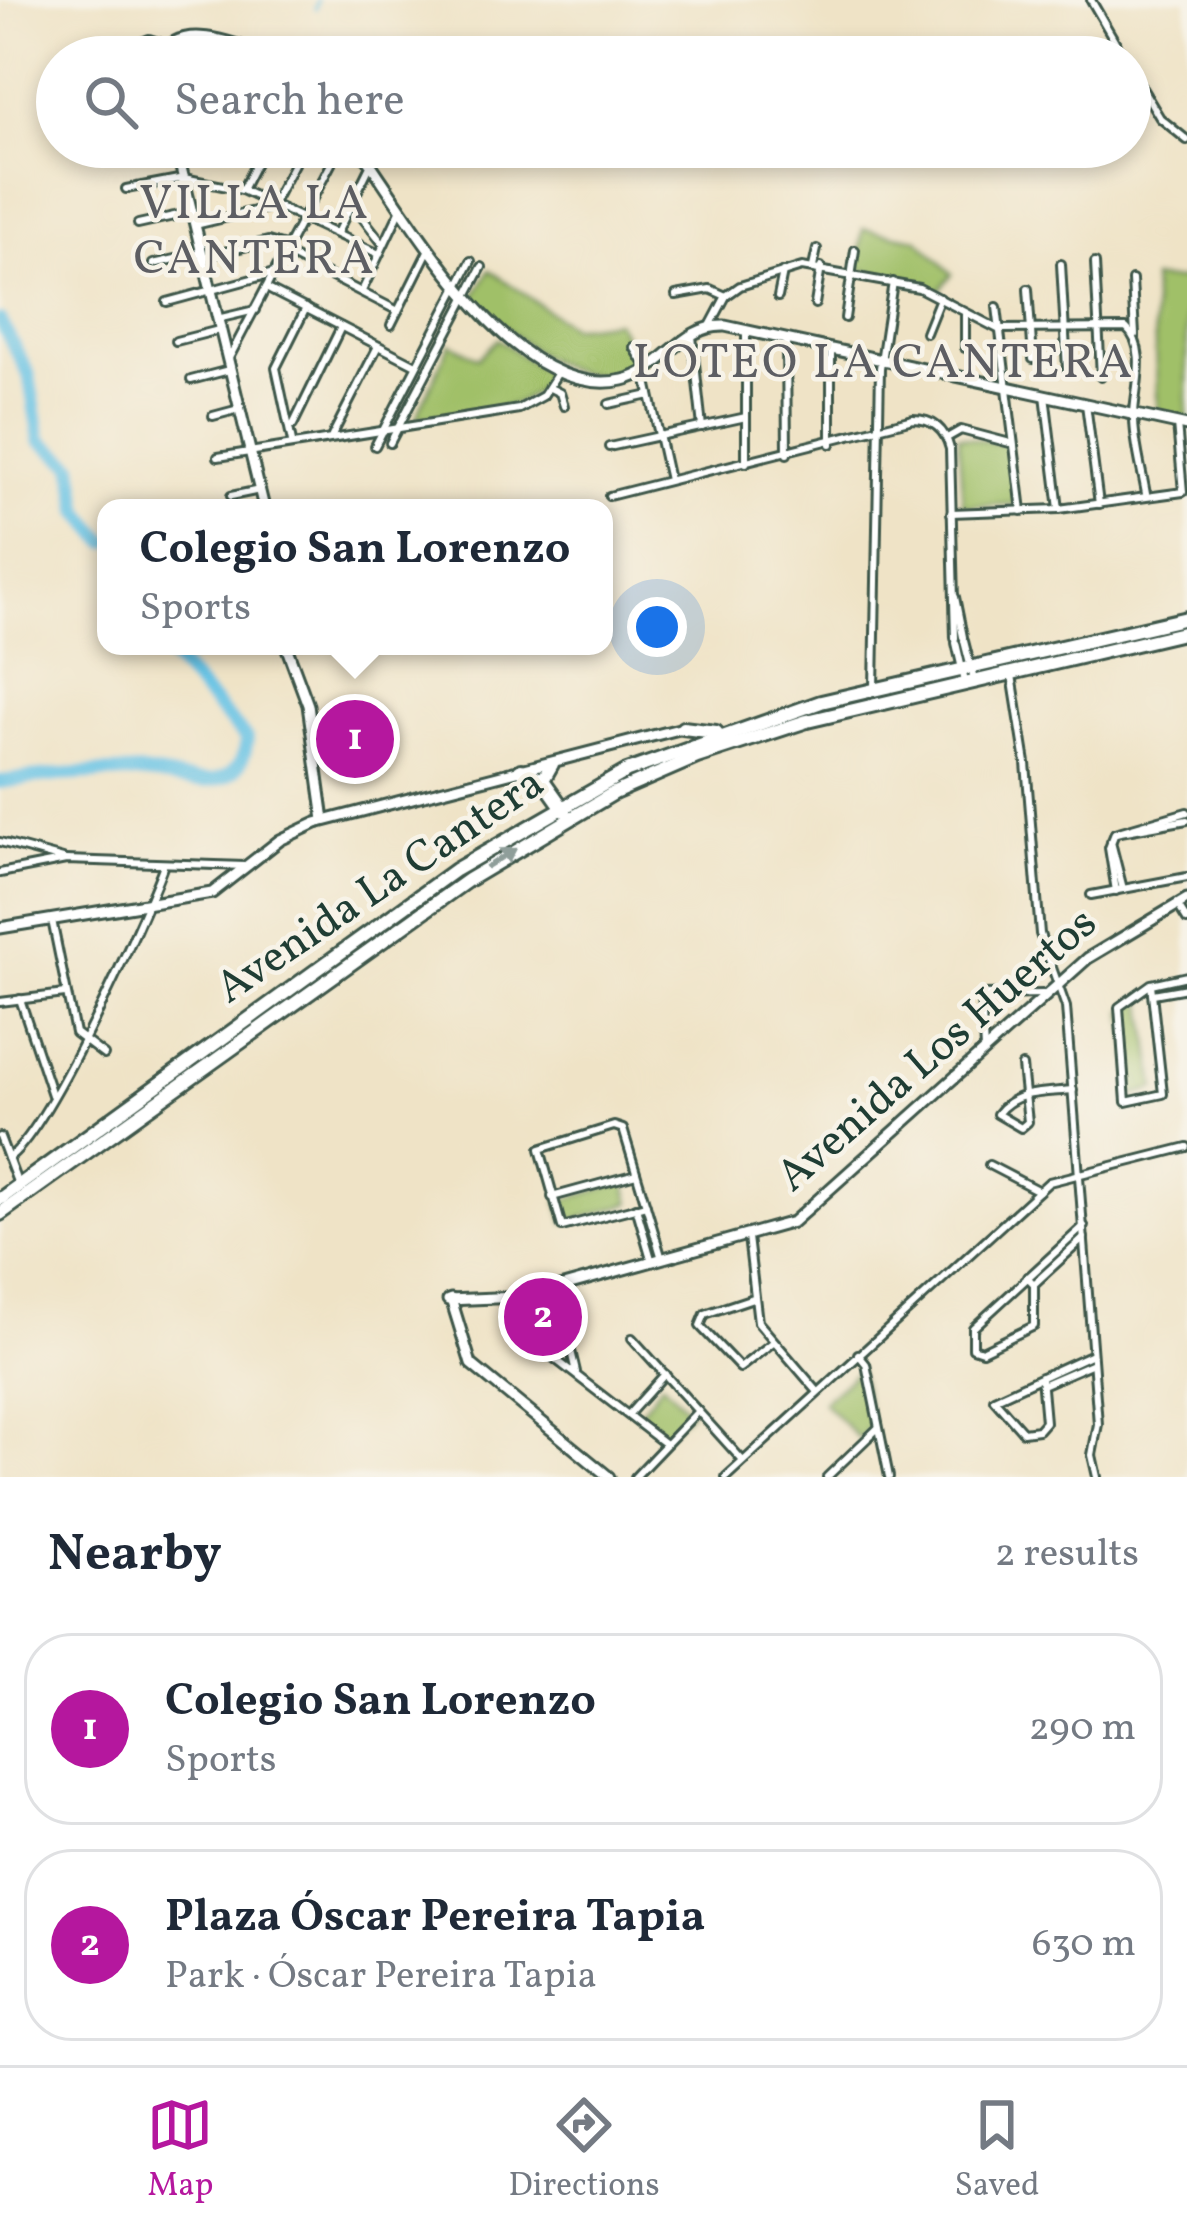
<!DOCTYPE html>
<html lang="en">
<head>
<meta charset="utf-8">
<style>
  :root { --surface:#fff; --page:#f6f6f7; --text:#1f2937; --muted:#747a83; --line:#e0e1e3; --accent:#b5179e }
  body { margin:0; font-family:Vollkorn,serif; background:var(--page); color:var(--text) }
  .you { position:absolute; left:657px; top:627px; width:42px; height:42px; margin:-30px; border:9px solid #fff; border-radius:50%; background:#1a73e8; box-shadow:0 0 0 18px #1a73e833 }
  .badge { display:grid; place-items:center; width:78px; height:78px; border-radius:50%; background:var(--accent); color:#fff; font-size:39px; font-weight:700 }
  .pin { position:absolute; translate:-50% -50%; border:6px solid #fff; box-shadow:0 3px 12px #0006 }
  .popup { position:absolute; left:97px; top:499px; width:516px; height:156px; box-sizing:border-box; display:grid; place-content:center; border-radius:24px; background:var(--surface); filter:drop-shadow(0 3px 9px #0005); font-size:39px; white-space:nowrap; color:var(--muted) }
  .popup b { font-size:45px; color:var(--text) }
  .popup::after { content:''; position:absolute; left:50%; top:100%; margin-left:-24px; border:24px solid transparent; border-top-color:var(--surface) }
  .list { margin:0; padding:0; list-style:none }
  h2 { display:flex; justify-content:space-between; align-items:center; height:156px; margin:0; padding:0 48px; font-size:51px }
  h2 small { font-size:39px; font-weight:400; color:var(--muted) }
  .list li { display:grid; grid-template-columns:78px 1fr auto; gap:36px; align-items:center; box-sizing:border-box; height:192px; margin:0 24px 24px; padding:0 24px; border:3px solid var(--line); border-radius:48px }
  .list b { display:block; font-size:45px; white-space:nowrap }
  .list p { margin:0; font-size:39px; white-space:nowrap; color:var(--muted) }
  .list em { font-size:39px; font-style:normal; color:var(--muted) }
  .icon { flex:none; width:66px; height:66px; fill:none; stroke:currentColor; stroke-width:2; stroke-linecap:round; stroke-linejoin:round }
  .map { position:relative; flex:none; width:1187px; height:1477px; overflow:hidden }
  .search { position:absolute; background:var(--surface); box-shadow:0 6px 18px #0003; left:36px; right:36px; top:36px; height:132px; display:flex; align-items:center; gap:30px; box-sizing:border-box; padding:0 42px; border-radius:66px; color:var(--muted); font-size:45px }
  .sheet { height:588px; background:var(--surface) }
  nav { display:flex; justify-content:space-around; align-items:center; box-sizing:border-box; height:168px; border-top:3px solid var(--line); background:var(--surface); font-size:33px; color:var(--muted) }
  nav a { display:grid; justify-items:center; gap:6px }
  nav .on { color:var(--accent) }
  .map>svg:first-child { display:block }
  .green { fill:#a0c068; stroke:#607e4e; stroke-width:3 }
  .lines { fill:none; stroke-linecap:round; stroke-linejoin:round }
  .stream { stroke:#66c2e4; stroke-width:3 }
  .river { stroke:#66c2e4; stroke-width:14 }
  .street-casing { stroke:#3e564a; stroke-width:12 }
  .secondary-casing { stroke:#3e564a; stroke-width:15 }
  .highway-casing { stroke:#3e564a; stroke-width:18 }
  .street { stroke:#fff; stroke-width:6 }
  .secondary { stroke:#fff; stroke-width:9 }
  .highway { stroke:#fff; stroke-width:12 }
  .oneway { fill:#8f9e9a }
  .labels { text-anchor:middle; dominant-baseline:central; stroke-width:9; stroke-linejoin:round; paint-order:stroke }
  .street-label { font-size:45px; fill:#1f3d34; stroke:#f7f3e8 }
  .neighbourhood-label { font-size:48px; letter-spacing:3px; fill:#5d5e63; stroke:#f7f3e8 }
</style>
</head>
<body>
<div class="map">
<svg width="1187" height="1477" viewBox="0 0 1187 1477">
  <rect width="100%" height="100%" fill="#f7f3e8"/>
  <filter id="ink" filterUnits="userSpaceOnUse"><feTurbulence type="fractalNoise" baseFrequency=".00833" numOctaves="2"/><feDisplacementMap in="SourceGraphic" scale="24" xChannelSelector="R" yChannelSelector="G"/><feConvolveMatrix kernelMatrix="1 2 1 2 8 2 1 2 1" color-interpolation-filters="sRGB"/></filter>
  <filter id="wash" filterUnits="userSpaceOnUse"><feTurbulence type="fractalNoise" baseFrequency=".004" numOctaves="4" result="noise"/><feDisplacementMap in="SourceGraphic" scale="48" xChannelSelector="R" yChannelSelector="G"/><feGaussianBlur stdDeviation="2.7" result="paint"/><feColorMatrix in="noise" values="0 0 0 0 0 0 0 0 0 0 0 0 0 0 0 0 0 1.4 0 .05"/><feComposite in="paint" operator="in"/></filter>
  <g filter="url(#wash)">
    <rect width="100%" height="100%" fill="#efe3c6"/>
    <g class="green">
      <polygon points="863,229 917,239 952,274 938,292 920,282 857,269"/>
      <path d="M490,270l81,57 45,-6 25,43c-66,36 -124,-25 -167,-67z"/>
      <polygon points="1152,279 1187,280 1187,420 1158,414"/>
      <path d="M498,339l50,36c-22,43 -90,38 -132,43l34,-75 28,15z"/>
      <polygon points="958,436 1007,445 1015,504 963,506"/>
      <polygon points="1143,996 1156,1089 1134,1096 1124,1011"/>
      <polygon points="625,1182 631,1203 564,1223 558,1202"/>
      <polygon points="859,1370 872,1425 859,1439 823,1402"/>
      <polygon points="662,1383 690,1412 667,1434 638,1414"/>
    </g>
    <g class="lines">
      <polyline class="stream" points="315,9 317,0"/>
      <g class="river">
        <polyline points="0,320 29,375 40,440 73,465 80,512 106,542"/>
        <path d="M0,782c46,-7 94,-10 140,-9 25,1 51,12 75,7 21,-5 30,-21 32,-41l-86,-93"/>
      </g>
    </g>
  </g>
  <g filter="url(#ink)">
    <g class="lines">
      <defs>
        <g id="street">
          <polyline points="1091,0 1124,57"/>
          <polyline points="103,57 149,39 168,45"/>
          <polyline points="1130,68 1160,118 1187,140"/>
          <polyline points="203,147 258,158"/>
          <polyline points="109,149 117,147"/>
          <polyline points="126,189 184,178 242,190 379,254"/>
          <polyline points="242,190 264,147"/>
          <polyline points="352,204 383,244"/>
          <polyline points="138,224 192,212"/>
          <polyline points="195,225 271,207 303,147"/>
          <polyline points="337,233 370,166"/>
          <polyline points="285,253 398,311"/>
          <polyline points="203,257 268,241 288,247"/>
          <polyline points="1095,263 1101,377"/>
          <polyline points="153,264 202,253"/>
          <polyline points="1061,264 1067,369"/>
          <polyline points="813,267 817,249"/>
          <polyline points="1132,280 1135,335"/>
          <polyline points="266,288 416,365"/>
          <polyline points="1028,289 1033,359"/>
          <polyline points="362,291 400,211"/>
          <polyline points="676,295 710,289 726,296"/>
          <polyline points="778,297 783,272"/>
          <polyline points="167,302 274,273"/>
          <polyline points="815,304 821,267"/>
          <polyline points="997,307 1022,511"/>
          <polyline points="845,318 855,250"/>
          <polyline points="217,319 255,310"/>
          <polyline points="391,325 428,251"/>
          <path d="M710,326l16,-30 14,-10 62,-19 117,21 79,41 128,-1c24,21 7,65 8,90 0,25 8,52 12,76"/>
          <polyline points="746,330 746,463"/>
          <polyline points="926,333 940,298"/>
          <polyline points="692,336 702,427"/>
          <polyline points="786,339 787,454"/>
          <polyline points="176,341 219,330"/>
          <polyline points="634,347 648,370"/>
          <polyline points="965,348 965,315"/>
          <polyline points="229,358 340,147"/>
          <polyline points="645,372 669,480"/>
          <polyline points="191,380 229,370"/>
          <polyline points="550,388 560,393 564,406"/>
          <polyline points="1045,395 1059,509"/>
          <polyline points="609,404 650,395"/>
          <polyline points="1086,404 1099,504"/>
          <polyline points="213,416 239,409"/>
          <polyline points="293,425 341,327"/>
          <polyline points="332,436 378,346"/>
          <polyline points="947,438 961,430 1010,443"/>
          <polyline points="292,442 276,368 306,308"/>
          <polyline points="390,443 482,267"/>
          <polyline points="831,444 831,349"/>
          <polyline points="375,446 471,261"/>
          <polyline points="609,447 746,417"/>
          <polyline points="218,457 519,409 543,396 559,371"/>
          <polyline points="231,496 260,490"/>
          <path d="M609,496l304,-77c20,0 32,10 37,30l5,189"/>
          <polyline points="951,513 1059,509 1183,492 1177,424"/>
          <polyline points="955,597 963,637"/>
          <polyline points="964,641 974,680"/>
          <polyline points="956,643 965,682"/>
          <polyline points="1012,675 1026,763 1040,934 1066,1007 1098,1424 1092,1455 1097,1477"/>
          <polyline points="874,688 880,368 893,282"/>
          <polyline points="1115,833 1187,820"/>
          <polyline points="0,842 63,859"/>
          <polyline points="1111,842 1123,889"/>
          <polyline points="0,873 66,860 245,866"/>
          <polyline points="1116,891 1109,848 1115,833 1187,812"/>
          <polyline points="1091,895 1187,877"/>
          <polyline points="1177,904 1187,920"/>
          <polyline points="52,920 75,1033 104,1055"/>
          <polyline points="1151,984 1163,1094 1126,1102 1119,1007 1151,984 1187,976"/>
          <polyline points="1153,994 1187,988"/>
          <polyline points="20,999 52,1095"/>
          <polyline points="0,1002 65,994"/>
          <polyline points="984,1050 981,995 1043,994"/>
          <path d="M1022,1066l6,56 -7,6 -24,-14c18,-24 47,-21 76,-24"/>
          <polygon points="614,1126 623,1129 646,1205 562,1227 540,1149"/>
          <polyline points="0,1137 17,1182"/>
          <path d="M8,1158c40,-26 135,-238 155,-291"/>
          <polyline points="989,1165 1039,1191"/>
          <polyline points="552,1197 636,1174"/>
          <polyline points="646,1205 662,1259"/>
          <polyline points="636,1207 652,1262"/>
          <polyline points="748,1237 758,1322 818,1392"/>
          <polyline points="1027,1277 1034,1284 1034,1326 982,1351 973,1348 973,1328 1084,1226"/>
          <polyline points="1034,1284 1084,1238"/>
          <polyline points="556,1288 576,1372"/>
          <polyline points="518,1298 533,1342 664,1443"/>
          <polyline points="753,1298 705,1314 700,1326 740,1368 772,1343"/>
          <polyline points="632,1338 743,1461"/>
          <polyline points="858,1354 866,1364 889,1477"/>
          <polyline points="1041,1377 1045,1422 1038,1430 1023,1432 994,1399 1092,1354"/>
          <polyline points="1042,1385 1093,1363"/>
          <polyline points="629,1414 665,1374"/>
          <polyline points="635,1477 698,1411"/>
          <polyline points="726,1477 1049,1182 1187,1147"/>
          <polyline points="827,1477 878,1428"/>
        </g>
        <g id="secondary">
          <path d="M160,57c22,-40 81,-9 115,0"/>
          <polyline points="176,147 264,508"/>
          <path d="M359,147c52,73 155,257 264,233 42,-10 57,-55 102,-54l462,100"/>
          <polyline points="286,646 308,705 324,820"/>
          <polyline points="0,928 212,893 280,840 316,823 683,728"/>
          <polyline points="451,1299 471,1364 609,1477"/>
          <polyline points="448,1300 518,1297 556,1288 793,1222 1088,958 1187,899"/>
        </g>
        <g id="highway">
          <polyline points="683,728 716,732"/>
          <polyline points="521,770 543,780 565,811"/>
          <polyline points="543,780 552,764"/>
          <polyline points="0,1199 455,870 627,771 821,702 1187,618"/>
          <polyline points="0,1214 468,880 614,793 697,757 807,721 1187,632"/>
        </g>
      </defs>
      <use href="#street" class="street-casing"/>
      <use href="#secondary" class="secondary-casing"/>
      <use href="#highway" class="highway-casing"/>
      <use href="#street" class="street"/>
      <use href="#secondary" class="secondary"/>
      <use href="#highway" class="highway"/>
    </g>
    <defs><path id="oneway-solid" d="M-6-.8H1V-3.2L6.5 0L1 3.2V.8H-6Z" transform="scale(3)"/></defs>
    <use class="oneway" href="#oneway-solid" transform="translate(501 858) rotate(-32)"/>
  </g>
  <g class="labels">
    <g class="street-label">
      <text transform="translate(381 887) rotate(-34)">Avenida La Cantera</text>
      <text transform="translate(938 1051) rotate(-41)">Avenida Los Huertos</text>
    </g>
    <g class="neighbourhood-label">
      <text x="255" y="205">VILLA LA<tspan x="255" dy="55">CANTERA</tspan></text>
      <text x="884" y="364">LOTEO LA CANTERA</text>
    </g>
  </g>
</svg>
<div class="you"></div>
<div class="pin badge" style="left:355px;top:739px">1</div>
<div class="popup"><b>Colegio San Lorenzo</b>Sports</div>
<div class="pin badge" style="left:543px;top:1317px">2</div>
<div class="search"><svg class="icon" aria-label="search" viewBox="0 0 24 24"><circle cx="10" cy="10" r="6"/><path d="M15 15l6 6"/></svg>Search here</div>
</div>
<section class="sheet">
<h2>Nearby<small>2 results</small></h2>
<ul class="list">
<li><span class="badge">1</span><div><b>Colegio San Lorenzo</b><p>Sports</p></div><em>290 m</em></li>
<li><span class="badge">2</span><div><b>Plaza Óscar Pereira Tapia</b><p>Park · Óscar Pereira Tapia</p></div><em>630 m</em></li>
</ul>
</section>
<nav>
<a class="on"><svg class="icon" aria-label="map" viewBox="0 0 24 24"><path d="M3 6l6-2 6 2 6-2v14l-6 2-6-2-6 2zM9 4v14M15 6v14"/></svg>Map</a>
<a><svg class="icon" aria-label="directions" viewBox="0 0 24 24"><path d="M12 3l9 9-9 9-9-9zM9 14v-3h6M13 9l2 2-2 2"/></svg>Directions</a>
<a><svg class="icon" aria-label="saved" viewBox="0 0 24 24"><path d="M7 4h10v16l-5-4-5 4z"/></svg>Saved</a>
</nav>
</body>
</html>
